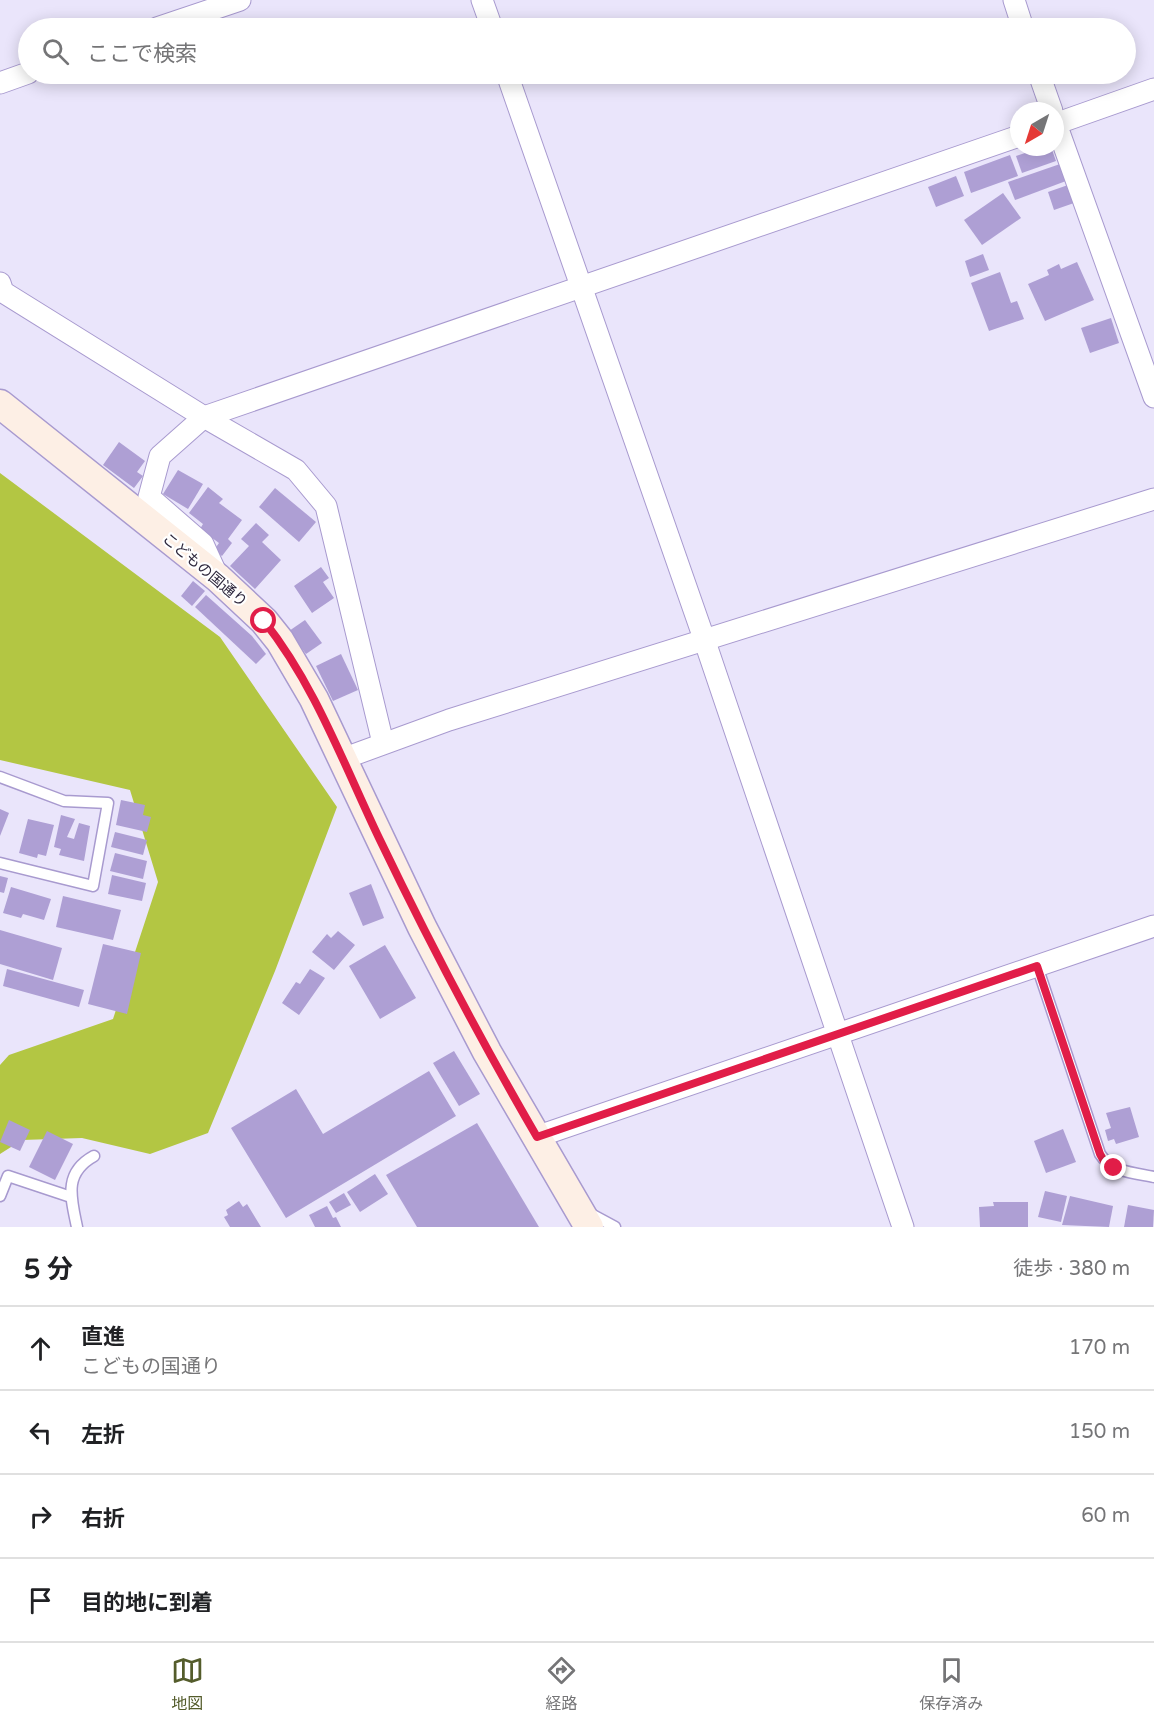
<!DOCTYPE html>
<html lang="ja">
<head>
<meta charset="utf-8">
<style>
  :root { --surface:#fff; --page:#f2f2f2; --text:#202124; --muted:#757577; --line:#e0e0e0; --accent:#545c2b }
  body { margin:0; font-family:"Varela Round","Noto Sans JP",sans-serif; background:var(--page); color:var(--text) }
  .compass { position:absolute; left:1010px; top:102px; width:54px; height:54px; border-radius:50%; background:var(--surface); box-shadow:0 3px 15px #0003; rotate:219deg }
  .stop { position:absolute; width:18px; height:18px; margin:-14px; border:4px solid #e11d48; border-radius:50%; background:#fff }
  .stop.end { background:#e11d48; border-color:#fff; box-shadow:0 2px 6px #0008 }
  .list { margin:0; padding:0; list-style:none }
  h2 { display:flex; justify-content:space-between; align-items:center; height:78px; margin:0; padding:0 24px; font-size:26px }
  h2 small { font-size:20px; font-weight:400; color:var(--muted) }
  .list li { display:grid; grid-template-columns:39px 1fr auto; gap:18px; align-items:center; box-sizing:border-box; height:84px; padding:0 24px; border-top:2px solid var(--line) }
  .list b { display:block; font-size:22px; white-space:nowrap }
  .list p { margin:0; font-size:20px; white-space:nowrap; color:var(--muted) }
  .list em { font-size:20px; font-style:normal; color:var(--muted) }
  .icon { flex:none; width:33px; height:33px; fill:none; stroke:currentColor; stroke-width:2; stroke-linecap:round; stroke-linejoin:round }
  .map { position:relative; flex:none; width:1154px; height:1227px; overflow:hidden }
  .search { position:absolute; background:var(--surface); box-shadow:0 3px 15px #0003; left:18px; right:18px; top:18px; height:66px; display:flex; align-items:center; gap:15px; box-sizing:border-box; padding:0 21px; border-radius:33px; color:var(--muted); font-size:22px }
  .sheet { height:414px; background:var(--surface) }
  nav { display:flex; justify-content:space-around; align-items:center; box-sizing:border-box; height:84px; border-top:2px solid var(--line); background:var(--surface); font-size:16px; color:var(--muted) }
  nav a { display:grid; justify-items:center; gap:3px }
  nav .on { color:var(--accent) }
  .map>svg:first-child { display:block }
  .forest { fill:#b3c643 }
  .building { fill:#ae9fd4 }
  .lines { fill:none; stroke-linecap:round; stroke-linejoin:round }
  .lane-casing { stroke:#a89acf; stroke-width:13 }
  .street-casing { stroke:#a89acf; stroke-width:23 }
  .secondary-casing { stroke:#a89acf; stroke-width:31 }
  .lane { stroke:#fff; stroke-width:10 }
  .street { stroke:#fff; stroke-width:21 }
  .secondary { stroke:#fdefe5; stroke-width:28 }
  .route { stroke:#e11d48; stroke-width:8 }
  .labels { text-anchor:middle; dominant-baseline:central; stroke-width:4.5; stroke-linejoin:round; paint-order:stroke }
  .street-label { font-size:15px; fill:#2e283d; stroke:#fff }
</style>
</head>
<body>
<div class="map">
<svg width="1154" height="1227" viewBox="0 0 1154 1227">
  <rect width="100%" height="100%" fill="#eae5fb"/>
  <polygon class="forest" points="0,473 220,637 337,807 275,971 208,1133 150,1154 82,1138 22,1140 0,1154 0,1065 9,1055 113,1019 158,882 130,790 0,760"/>
  <g class="building">
    <polygon points="1043,147 1051,147 1056,161 1022,173 1016,156"/>
    <polygon points="1010,155 1018,176 971,193 964,172"/>
    <polygon points="1060,164 1066,181 1015,200 1008,182"/>
    <polygon points="956,176 964,196 936,207 928,187"/>
    <polygon points="1068,185 1074,203 1054,210 1048,192"/>
    <polygon points="1003,193 1021,218 982,245 964,220"/>
    <polygon points="983,254 989,270 970,277 965,261"/>
    <polygon points="1077,262 1094,300 1045,321 1028,284 1049,275 1047,270 1059,264 1061,269"/>
    <polygon points="1000,272 1011,303 1017,301 1024,319 989,331 971,283"/>
    <polygon points="1111,318 1119,343 1090,353 1081,328"/>
    <polygon points="119,442 145,461 137,472 143,476 134,488 103,465"/>
    <polygon points="178,470 203,484 188,509 163,494"/>
    <polygon points="208,487 223,499 219,503 242,520 228,539 232,543 222,556 214,550 219,543 200,529 203,524 189,513"/>
    <polygon points="275,488 316,522 299,542 259,507"/>
    <polygon points="256,523 269,535 262,542 281,560 255,589 230,566 249,546 241,539"/>
    <polygon points="321,567 329,578 323,582 334,598 312,613 294,586"/>
    <polygon points="193,581 205,591 192,606 181,596"/>
    <polygon points="206,595 252,636 266,654 256,664 195,607"/>
    <polygon points="305,620 322,643 306,654 289,631"/>
    <polygon points="341,654 358,690 333,701 316,666"/>
    <polygon points="121,800 145,805 143,815 151,817 147,832 116,825"/>
    <polygon points="0,809 9,813 0,836"/>
    <polygon points="61,815 75,819 67,837 74,839 79,823 90,826 84,861 59,855 61,849 54,847"/>
    <polygon points="28,819 54,825 46,856 38,854 37,858 19,853"/>
    <polygon points="115,832 147,840 143,855 111,847"/>
    <polygon points="115,853 147,861 143,879 110,871"/>
    <polygon points="112,875 146,883 142,901 108,894"/>
    <polygon points="0,876 8,878 4,893 0,892"/>
    <polygon points="371,884 384,918 363,926 349,893"/>
    <polygon points="11,887 51,899 44,920 23,914 21,918 3,913"/>
    <polygon points="63,896 121,910 113,940 56,927"/>
    <polygon points="0,930 62,948 53,980 0,964"/>
    <polygon points="338,931 355,945 334,970 312,952 327,934 331,938"/>
    <polygon points="103,944 141,953 127,1014 88,1004"/>
    <polygon points="385,945 416,998 380,1019 349,966"/>
    <polygon points="7,969 84,990 79,1007 3,986"/>
    <polygon points="310,969 325,978 299,1015 282,1003 296,982 300,984"/>
    <polygon points="454,1051 480,1094 459,1106 433,1063"/>
    <polygon points="429,1071 456,1116 286,1218 231,1128 296,1089 323,1134"/>
    <polygon points="1130,1107 1139,1137 1116,1144 1114,1139 1108,1141 1105,1130 1111,1128 1106,1113"/>
    <polygon points="9,1120 30,1130 20,1151 0,1142"/>
    <polygon points="477,1123 539,1227 417,1227 386,1175"/>
    <polygon points="1063,1129 1076,1162 1046,1173 1034,1141"/>
    <polygon points="47,1131 73,1144 55,1180 29,1167"/>
    <polygon points="375,1174 388,1194 360,1212 347,1192"/>
    <polygon points="1045,1191 1067,1196 1061,1222 1038,1217"/>
    <polygon points="344,1193 351,1205 336,1213 329,1202"/>
    <polygon points="1070,1196 1113,1206 1109,1227 1062,1225"/>
    <polygon points="239,1201 243,1207 247,1204 261,1227 230,1227 224,1217 228,1215 226,1210"/>
    <polygon points="993,1202 1028,1202 1028,1227 980,1227 979,1207 994,1206"/>
    <polygon points="1128,1205 1154,1210 1153,1227 1124,1227"/>
    <polygon points="327,1206 333,1218 336,1217 341,1227 315,1227 309,1215"/>
  </g>
  <g class="lines">
    <defs>
      <g id="lane">
        <polyline points="0,777 64,801 108,803 93,886 0,863"/>
        <path d="M1037,966l63,188c11,18 35,19 54,23"/>
        <polyline points="0,1196 8,1176 71,1197"/>
        <polyline points="589,1213 615,1227"/>
        <path d="M77,1227c-6,-29 -14,-54 17,-71"/>
      </g>
      <g id="street">
        <polyline points="482,0 492,28"/>
        <polyline points="1014,0 1023,28"/>
        <polyline points="157,28 240,0"/>
        <polyline points="507,74 700,627 903,1227"/>
        <polyline points="1039,74 1052,111"/>
        <polyline points="0,83 28,73"/>
        <polyline points="1055,121 1154,397"/>
        <polyline points="1055,124 1154,89"/>
        <polyline points="0,283 3,292 204,417 296,470 326,506 383,743"/>
        <polyline points="217,575 203,544 149,497 160,456 204,417 1019,136"/>
        <polyline points="342,759 449,720 1154,499"/>
        <polyline points="536,1137 1154,926"/>
      </g>
      <polyline id="secondary" points="0,404 218,578 264,621 280,641 314,699 422,927 487,1052 589,1227"/>
    </defs>
    <use href="#lane" class="lane-casing"/>
    <use href="#street" class="street-casing"/>
    <use href="#secondary" class="secondary-casing"/>
    <use href="#lane" class="lane"/>
    <use href="#street" class="street"/>
    <use href="#secondary" class="secondary"/>
  </g>
  <g class="lines">
    <path class="route" d="M264,621c51,64 80,144 115,217 49,102 101,201 158,299l500,-171 63,188 5,9 9,5"/>
  </g>
  <g class="labels">
    <g class="street-label">
      <text transform="translate(205 570) rotate(40)">こどもの国通り</text>
    </g>
  </g>
</svg>
<svg class="compass" viewBox="-18 -18 36 36"><path d="M0-13l5 13h-10z" fill="#e53935"/><path d="M0 13l5-13h-10z" fill="#757577"/></svg>
<div class="stop" style="left:264px;top:621px"></div>
<div class="stop end" style="left:1114px;top:1168px"></div>
<div class="search"><svg class="icon" aria-label="search" viewBox="0 0 24 24"><circle cx="10" cy="10" r="6"/><path d="M15 15l6 6"/></svg>ここで検索</div>
</div>
<section class="sheet">
<h2>5 分<small>徒歩 · 380 m</small></h2>
<ul class="list">
<li><svg class="icon" aria-label="ahead" viewBox="0 0 24 24"><path d="M12 20V5M6 11l6-6 6 6"/></svg><div><b>直進</b><p>こどもの国通り</p></div><em>170 m</em></li>
<li><svg class="icon" aria-label="left" viewBox="0 0 24 24"><path d="M17 20v-9H6M10 6l-5 5 5 5"/></svg><div><b>左折</b></div><em>150 m</em></li>
<li><svg class="icon" aria-label="right" viewBox="0 0 24 24"><path d="M7 20v-9h11M14 6l5 5-5 5"/></svg><div><b>右折</b></div><em>60 m</em></li>
<li><svg class="icon" aria-label="arrive" viewBox="0 0 24 24"><path d="M6 21V4h12l-3 4 3 4H6"/></svg><div><b>目的地に到着</b></div></li>
</ul>
</section>
<nav>
<a class="on"><svg class="icon" aria-label="map" viewBox="0 0 24 24"><path d="M3 6l6-2 6 2 6-2v14l-6 2-6-2-6 2zM9 4v14M15 6v14"/></svg>地図</a>
<a><svg class="icon" aria-label="directions" viewBox="0 0 24 24"><path d="M12 3l9 9-9 9-9-9zM9 14v-3h6M13 9l2 2-2 2"/></svg>経路</a>
<a><svg class="icon" aria-label="saved" viewBox="0 0 24 24"><path d="M7 4h10v16l-5-4-5 4z"/></svg>保存済み</a>
</nav>
</body>
</html>
